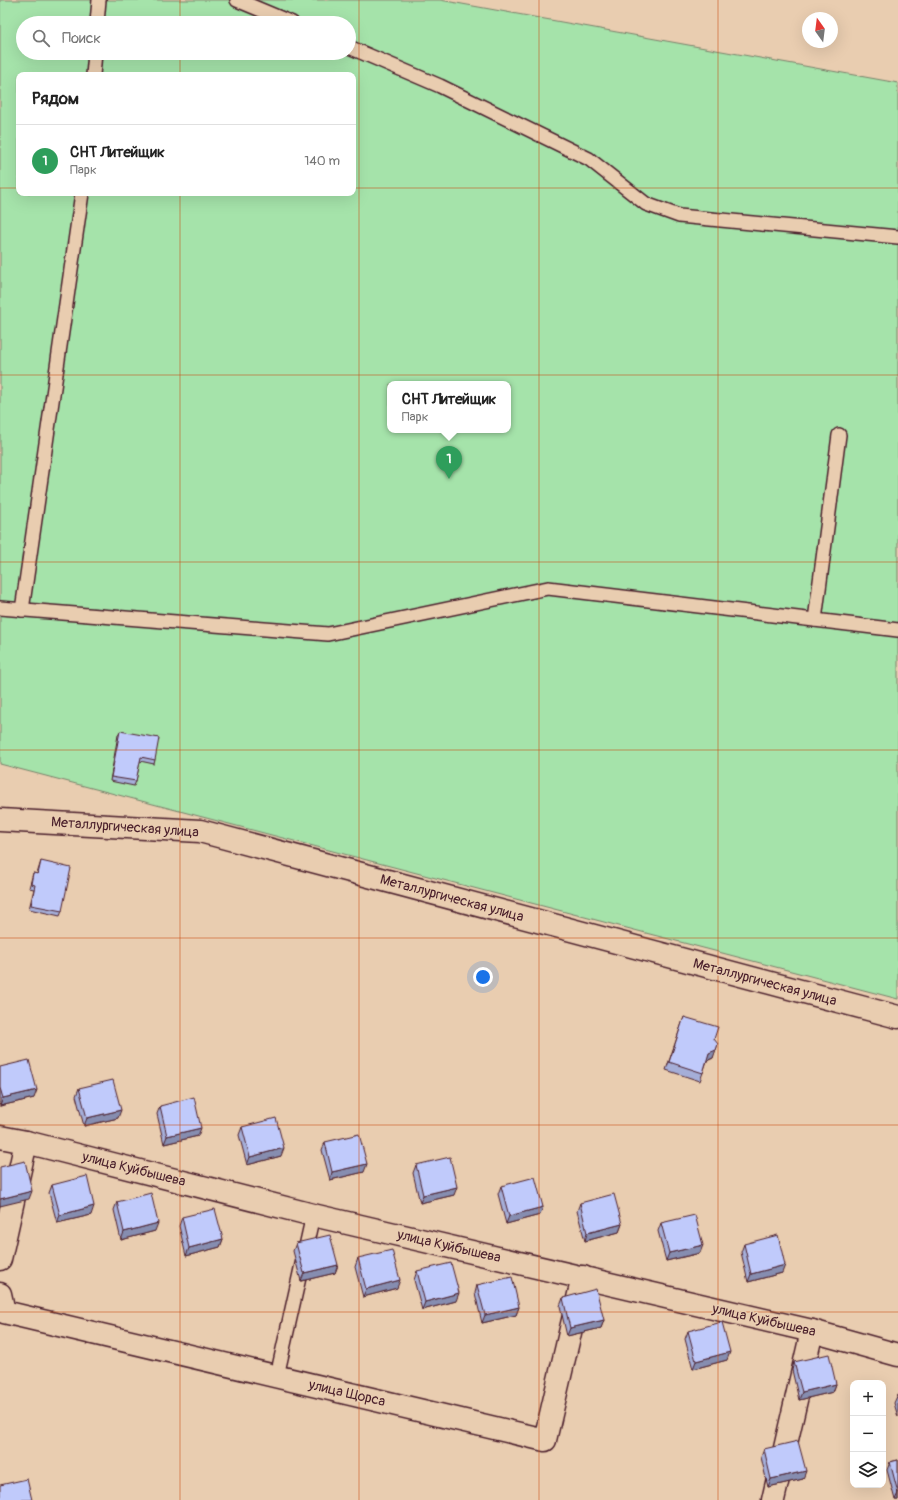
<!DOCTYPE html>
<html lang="ru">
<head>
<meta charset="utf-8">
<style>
  :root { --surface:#fff; --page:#f2f2f2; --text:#222; --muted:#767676; --line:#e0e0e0; --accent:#0f766e }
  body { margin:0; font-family:Pangolin,sans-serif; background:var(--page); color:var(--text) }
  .controls { position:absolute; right:12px; bottom:12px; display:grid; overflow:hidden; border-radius:8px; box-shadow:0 4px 16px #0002 }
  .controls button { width:36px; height:36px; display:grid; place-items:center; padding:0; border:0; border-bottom:1px solid var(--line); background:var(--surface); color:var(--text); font:20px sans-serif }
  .compass { position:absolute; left:802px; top:12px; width:36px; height:36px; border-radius:50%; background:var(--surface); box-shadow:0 4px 16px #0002; rotate:346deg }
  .you { position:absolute; left:483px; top:977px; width:14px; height:14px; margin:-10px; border:3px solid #fff; border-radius:50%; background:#1a73e8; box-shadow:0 0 0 6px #1a73e833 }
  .badge { display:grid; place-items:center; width:26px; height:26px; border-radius:50%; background:var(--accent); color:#fff; font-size:13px; font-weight:700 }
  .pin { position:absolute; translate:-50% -33px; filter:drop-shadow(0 1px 2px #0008) }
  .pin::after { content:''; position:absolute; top:21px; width:14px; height:12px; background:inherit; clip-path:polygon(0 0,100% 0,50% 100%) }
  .popup { position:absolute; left:387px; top:381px; width:124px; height:52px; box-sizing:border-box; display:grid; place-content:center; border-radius:8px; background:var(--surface); filter:drop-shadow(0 1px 3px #0005); font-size:13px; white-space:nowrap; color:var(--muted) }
  .popup b { font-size:15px; color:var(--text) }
  .popup::after { content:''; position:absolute; left:50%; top:100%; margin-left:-8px; border:8px solid transparent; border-top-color:var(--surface) }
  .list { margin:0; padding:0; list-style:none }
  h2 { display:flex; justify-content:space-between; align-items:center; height:52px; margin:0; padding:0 16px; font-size:17px }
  h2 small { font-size:13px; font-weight:400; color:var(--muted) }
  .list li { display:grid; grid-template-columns:26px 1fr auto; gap:12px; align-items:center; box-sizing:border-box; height:72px; padding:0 16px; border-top:1px solid var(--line) }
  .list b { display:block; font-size:15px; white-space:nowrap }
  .list p { margin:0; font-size:13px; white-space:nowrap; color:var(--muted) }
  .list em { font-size:13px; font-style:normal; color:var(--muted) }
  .icon { flex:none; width:22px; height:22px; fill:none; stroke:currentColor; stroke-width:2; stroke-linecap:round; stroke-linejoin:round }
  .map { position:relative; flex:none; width:898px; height:1500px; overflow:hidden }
  .search { position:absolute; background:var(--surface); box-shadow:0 4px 16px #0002; left:16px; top:16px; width:340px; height:44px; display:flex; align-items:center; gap:10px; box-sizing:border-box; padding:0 14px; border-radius:22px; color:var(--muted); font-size:15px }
  .panel { position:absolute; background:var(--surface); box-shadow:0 4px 16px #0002; left:16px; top:72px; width:340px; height:124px; border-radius:8px }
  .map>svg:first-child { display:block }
  .green { fill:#a5e3aa; stroke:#78816a; fill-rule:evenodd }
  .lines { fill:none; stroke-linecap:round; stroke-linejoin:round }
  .lane-casing { stroke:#4a1f2b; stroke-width:16 }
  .street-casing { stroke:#4a1f2b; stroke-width:25 }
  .lane { stroke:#e9cdb0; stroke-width:13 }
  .street { stroke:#e9cdb0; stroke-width:22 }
  .wall { fill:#a5aed8; stroke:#4a1f2b }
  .shaded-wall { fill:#868db0; stroke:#4a1f2b }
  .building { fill:#c0cafb; stroke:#4a1f2b }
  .grid { fill:none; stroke:#c84d12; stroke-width:1; stroke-opacity:0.55 }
  .labels { text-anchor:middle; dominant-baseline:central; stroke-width:3; stroke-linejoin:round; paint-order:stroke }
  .street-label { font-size:14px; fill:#4a1f2b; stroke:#e9cdb0 }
</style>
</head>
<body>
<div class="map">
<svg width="898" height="1500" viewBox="0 0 898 1500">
  <rect width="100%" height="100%" fill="#e9cdb0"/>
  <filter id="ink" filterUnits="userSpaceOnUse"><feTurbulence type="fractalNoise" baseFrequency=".025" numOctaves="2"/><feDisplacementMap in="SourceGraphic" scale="8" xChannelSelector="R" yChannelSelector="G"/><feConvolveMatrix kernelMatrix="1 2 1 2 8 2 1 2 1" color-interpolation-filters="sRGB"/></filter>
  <g filter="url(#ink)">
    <path class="green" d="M0,0h440l458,83v916l-898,-235zM23,23h326v30h-326zM19,75h334v118h-334zM390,384h118v46h-118z"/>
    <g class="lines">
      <defs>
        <g id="lane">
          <polyline points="237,0 292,23"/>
          <polyline points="97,23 99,0"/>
          <polyline points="349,47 440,86 589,159 646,204 679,216 898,237"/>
          <polyline points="93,75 95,53"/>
          <polyline points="0,608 328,634 548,588 898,630"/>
          <polyline points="22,610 82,193"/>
          <polyline points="815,620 839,435"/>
          <polyline points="277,1376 313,1215"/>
        </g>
        <g id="street">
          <polyline points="0,820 200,831 898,1017"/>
          <polyline points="0,1137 26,1142 313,1215 812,1331 898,1355"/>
          <polyline points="0,1259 26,1142"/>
          <polyline points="0,1294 4,1312 545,1440 583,1277"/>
          <polyline points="773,1500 812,1331"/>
        </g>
      </defs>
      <use href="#lane" class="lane-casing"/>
      <use href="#street" class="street-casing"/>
      <use href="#lane" class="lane"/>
      <use href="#street" class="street"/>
    </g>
    <g class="wall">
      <polygon points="120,731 155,760 154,764 140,761 136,781 134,786 110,781 118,735"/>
      <polygon points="41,861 62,911 60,916 29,909 34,889 29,888 32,877 33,873 37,874"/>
      <polygon points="684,1017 714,1039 713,1058 707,1061 700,1081 666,1070"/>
      <polygon points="0,1067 34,1098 0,1106"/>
      <polygon points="79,1088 118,1118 84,1126 76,1096"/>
      <polygon points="160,1106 198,1136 164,1144 157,1114"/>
      <polygon points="242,1127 281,1156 247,1165 239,1135"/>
      <polygon points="325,1142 364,1172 330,1180 322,1150"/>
      <polygon points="416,1165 454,1195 420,1203 413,1173"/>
      <polygon points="52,1185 91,1215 57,1223 49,1193"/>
      <polygon points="501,1186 543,1207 540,1215 506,1224 498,1194"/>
      <polygon points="117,1202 155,1231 121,1240 114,1210"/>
      <polygon points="580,1203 622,1224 619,1232 585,1241 577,1211"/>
      <polygon points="182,1217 223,1239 220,1247 186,1256 179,1226"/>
      <polygon points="661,1223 700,1253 666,1261 658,1231"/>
      <polygon points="296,1243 338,1265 335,1273 301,1281 293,1251"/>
      <polygon points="744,1244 782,1273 748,1282 741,1252"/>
      <polygon points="358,1258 397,1288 363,1297 355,1267"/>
      <polygon points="417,1271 456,1301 422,1310 414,1280"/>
      <polygon points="477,1285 519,1307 516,1315 482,1323 475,1293"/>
      <polygon points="563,1298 604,1320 601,1328 567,1336 560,1306"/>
      <polygon points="688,1331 727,1360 693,1369 685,1339"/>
      <polygon points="794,1362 836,1384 833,1392 799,1400 792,1370"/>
      <polygon points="898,1394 898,1417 894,1403"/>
      <polygon points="764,1449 803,1479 768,1487 761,1457"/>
      <polygon points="898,1460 898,1500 895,1500 887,1470 890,1462"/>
    </g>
    <g class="shaded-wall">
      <polygon points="718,1044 713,1058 706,1061 709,1053"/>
      <polygon points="37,1090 34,1098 0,1106 3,1098"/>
      <polygon points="121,1110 118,1118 84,1126 87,1118"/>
      <polygon points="201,1128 198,1136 164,1144 167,1136"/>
      <polygon points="284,1148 281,1156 247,1165 250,1157"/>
      <polygon points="367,1164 364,1172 330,1180 332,1172"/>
      <polygon points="457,1187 454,1195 420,1203 423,1195"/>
      <polygon points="32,1191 29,1199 0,1206 0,1199"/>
      <polygon points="94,1206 91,1215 57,1223 60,1215"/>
      <polygon points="543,1207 540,1215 506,1224 509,1216"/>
      <polygon points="158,1223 155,1231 121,1240 124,1232"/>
      <polygon points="622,1224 619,1232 585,1241 587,1233"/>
      <polygon points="223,1239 220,1247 186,1256 189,1248"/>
      <polygon points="703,1245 700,1253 666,1261 669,1253"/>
      <polygon points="338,1265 335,1273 301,1281 304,1273"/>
      <polygon points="785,1265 782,1273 748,1282 751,1274"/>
      <polygon points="400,1280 397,1288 363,1297 366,1289"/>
      <polygon points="459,1293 456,1301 422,1310 425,1302"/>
      <polygon points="519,1307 516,1315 482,1323 485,1315"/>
      <polygon points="604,1320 601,1328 567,1336 570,1328"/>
      <polygon points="730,1352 727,1360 693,1369 696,1361"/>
      <polygon points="836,1384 833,1392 799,1400 802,1392"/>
      <polygon points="806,1471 803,1479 768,1487 771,1479"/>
      <polygon points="898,1492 898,1500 895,1500 898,1493"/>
    </g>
    <g class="building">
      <polygon points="120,731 159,738 155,760 141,757 136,781 111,777"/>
      <polygon points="41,861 71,868 62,911 31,905 35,885 31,884 33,873 38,874"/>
      <polygon points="684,1017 718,1027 714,1039 718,1044 716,1050 709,1053 703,1073 669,1062"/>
      <polygon points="29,1060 37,1090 3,1098 0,1088 0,1067"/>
      <polygon points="113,1080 121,1110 87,1118 79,1088"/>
      <polygon points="194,1097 201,1128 167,1136 160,1106"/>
      <polygon points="276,1118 284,1148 250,1157 242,1127"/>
      <polygon points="359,1134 367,1164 332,1172 325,1142"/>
      <polygon points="450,1157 457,1187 423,1195 416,1165"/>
      <polygon points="25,1161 32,1191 0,1199 0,1167"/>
      <polygon points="87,1176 94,1206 60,1215 52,1185"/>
      <polygon points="535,1177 543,1207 509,1216 501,1186"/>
      <polygon points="151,1193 158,1223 124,1232 117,1202"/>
      <polygon points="614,1194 622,1224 587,1233 580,1203"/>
      <polygon points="215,1209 223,1239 189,1248 182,1217"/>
      <polygon points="695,1215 703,1245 669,1253 661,1223"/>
      <polygon points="330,1235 338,1265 304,1273 296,1243"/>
      <polygon points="778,1235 785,1265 751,1274 744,1244"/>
      <polygon points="392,1250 400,1280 366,1289 358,1258"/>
      <polygon points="451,1263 459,1293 425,1302 417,1271"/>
      <polygon points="512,1277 519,1307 485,1315 477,1285"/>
      <polygon points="596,1289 604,1320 570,1328 563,1298"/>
      <polygon points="722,1322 730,1352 696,1361 688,1331"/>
      <polygon points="829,1354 836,1384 802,1392 794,1362"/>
      <polygon points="798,1441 806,1471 771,1479 764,1449"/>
      <polygon points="898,1460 898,1493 890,1462"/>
      <polygon points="27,1479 32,1500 0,1500 0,1485"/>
    </g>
  </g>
  <path class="grid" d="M180,0v23M359,0v1500M539,0v1500M718,0v1500M180,53v22M0,188h19M353,188h545M180,193v1307M0,375h898M0,562h898M0,750h898M0,938h898M0,1125h898M0,1312h898"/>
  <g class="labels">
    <g class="street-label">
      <text transform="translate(125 827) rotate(4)">Металлургическая улица</text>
      <text transform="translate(452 898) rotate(15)">Металлургическая улица</text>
      <text transform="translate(765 982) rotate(15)">Металлургическая улица</text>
      <text transform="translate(134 1169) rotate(14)">улица Куйбышева</text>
      <text transform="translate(449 1246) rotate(13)">улица Куйбышева</text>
      <text transform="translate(764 1320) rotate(13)">улица Куйбышева</text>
      <text transform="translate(347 1393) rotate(13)">улица Щорса</text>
    </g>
  </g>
</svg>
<div class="controls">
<button>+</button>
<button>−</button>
<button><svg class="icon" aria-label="layers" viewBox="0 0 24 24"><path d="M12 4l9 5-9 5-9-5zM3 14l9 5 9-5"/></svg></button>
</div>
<svg class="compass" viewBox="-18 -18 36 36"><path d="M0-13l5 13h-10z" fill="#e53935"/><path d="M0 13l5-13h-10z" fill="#767676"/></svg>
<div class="you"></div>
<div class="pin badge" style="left:449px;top:479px;background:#2e9e5b">1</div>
<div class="popup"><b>СНТ Литейщик</b>Парк</div>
<div class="search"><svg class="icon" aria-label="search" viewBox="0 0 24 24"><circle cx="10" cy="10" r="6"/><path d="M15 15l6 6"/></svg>Поиск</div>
<section class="panel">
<h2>Рядом<small></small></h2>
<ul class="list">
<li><span class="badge" style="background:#2e9e5b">1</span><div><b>СНТ Литейщик</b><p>Парк</p></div><em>140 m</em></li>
</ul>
</section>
</div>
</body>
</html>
